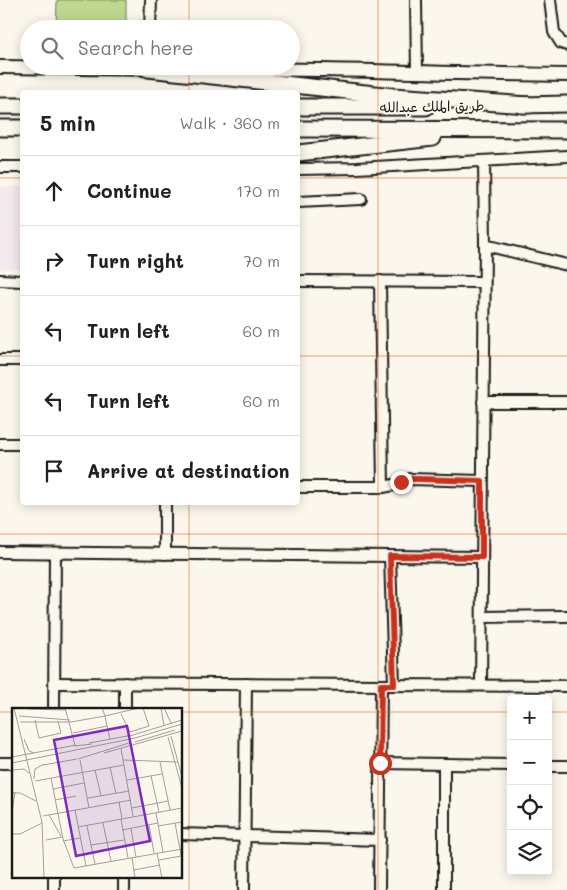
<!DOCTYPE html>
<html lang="en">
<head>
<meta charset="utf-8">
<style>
  :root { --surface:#fff; --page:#f6f6f6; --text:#202124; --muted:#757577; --line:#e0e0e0 }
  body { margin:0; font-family:Mali,"Playpen Sans Arabic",sans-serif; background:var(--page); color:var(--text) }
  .controls { position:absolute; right:15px; bottom:15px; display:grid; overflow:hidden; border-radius:5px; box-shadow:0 2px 12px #0003 }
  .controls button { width:45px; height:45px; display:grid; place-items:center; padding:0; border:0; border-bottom:1px solid var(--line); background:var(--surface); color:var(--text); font:25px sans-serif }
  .stop { position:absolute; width:15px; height:15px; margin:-11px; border:4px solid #c8321e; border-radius:50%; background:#fff }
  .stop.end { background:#c8321e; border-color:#fff; box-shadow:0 1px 5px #0008 }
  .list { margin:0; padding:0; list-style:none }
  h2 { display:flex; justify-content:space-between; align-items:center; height:65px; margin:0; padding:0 20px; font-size:21px }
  h2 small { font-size:16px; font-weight:400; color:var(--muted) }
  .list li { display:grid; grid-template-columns:32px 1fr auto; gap:15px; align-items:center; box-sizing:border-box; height:70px; padding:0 20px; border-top:1px solid var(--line) }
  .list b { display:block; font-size:19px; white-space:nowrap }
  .list em { font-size:16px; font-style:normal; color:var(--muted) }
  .icon { flex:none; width:28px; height:28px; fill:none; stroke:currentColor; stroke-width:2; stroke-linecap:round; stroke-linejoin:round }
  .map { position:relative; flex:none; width:567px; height:890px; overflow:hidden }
  .search { position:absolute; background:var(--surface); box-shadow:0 2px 12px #0003; left:20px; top:20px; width:280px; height:55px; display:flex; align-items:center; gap:12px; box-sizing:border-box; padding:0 18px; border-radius:28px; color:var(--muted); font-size:19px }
  .panel { position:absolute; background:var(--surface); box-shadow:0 2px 12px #0003; left:20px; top:90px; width:280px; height:415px; border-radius:5px }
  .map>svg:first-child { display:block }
  .built { fill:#f3e8ee }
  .green { fill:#bed88f; stroke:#6d7a56 }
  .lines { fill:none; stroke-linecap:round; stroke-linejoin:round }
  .minor-casing { stroke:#1c1c1c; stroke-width:14 }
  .major-casing { stroke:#1c1c1c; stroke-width:16 }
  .highway-casing { stroke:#1c1c1c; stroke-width:19 }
  .minor { stroke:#fbf7ec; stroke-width:10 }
  .major { stroke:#fbf7ec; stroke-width:12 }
  .highway { stroke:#fbf7ec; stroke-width:15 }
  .route { stroke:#c8321e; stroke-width:6 }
  .grid { fill:none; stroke:#e8590c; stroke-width:1; stroke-opacity:0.55 }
  .labels { text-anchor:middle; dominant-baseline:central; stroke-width:4; stroke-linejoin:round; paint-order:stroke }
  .street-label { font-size:14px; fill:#1c1c1c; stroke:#fbf7ec }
  .inset-road { fill:none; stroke:#a29f99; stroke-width:1 }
  .view { fill:#7b2cbf; fill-opacity:0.15; stroke:#7b2cbf; stroke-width:2.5 }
  .inset-edge { fill:none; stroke:#1c1c1c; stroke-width:2.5 }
</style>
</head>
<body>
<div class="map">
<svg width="567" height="890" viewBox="0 0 567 890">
  <rect width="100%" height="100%" fill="#fbf7ec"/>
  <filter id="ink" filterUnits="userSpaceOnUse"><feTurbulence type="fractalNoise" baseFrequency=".02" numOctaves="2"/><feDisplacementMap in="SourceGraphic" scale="10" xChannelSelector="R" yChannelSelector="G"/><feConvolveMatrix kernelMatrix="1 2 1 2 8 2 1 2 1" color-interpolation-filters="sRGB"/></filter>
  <g filter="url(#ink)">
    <polygon class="built" points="0,187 22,187 22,269 0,268"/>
    <polygon class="green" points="57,0 126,0 126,29 56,29"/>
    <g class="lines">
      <defs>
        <g id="minor">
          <polyline points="416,0 417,73"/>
          <polyline points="550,0 554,32 561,43 567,45"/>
          <polyline points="150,29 151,0"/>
          <polyline points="0,167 22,167"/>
          <polyline points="298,169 357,168 567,156"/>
          <polyline points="298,202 361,199"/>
          <polyline points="485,245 567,265"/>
          <polyline points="0,280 22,281"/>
          <polyline points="298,281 483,282"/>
          <polyline points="380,281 383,487"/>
          <polyline points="0,360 22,360"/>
          <polyline points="483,402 567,402"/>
          <polyline points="0,444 22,444"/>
          <polyline points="298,487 383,487 394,485 410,479 482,481"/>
          <polyline points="0,552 482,557"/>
          <polyline points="165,554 165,502"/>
          <polyline points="390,556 394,685"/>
          <polyline points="482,617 567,616"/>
          <polyline points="55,683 567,686"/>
          <polyline points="481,685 485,245 484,161"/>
          <polyline points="54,709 55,553"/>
          <polyline points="125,709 125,683"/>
          <polyline points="0,763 14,763"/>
          <polyline points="380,763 511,765"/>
          <polyline points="444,765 444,890"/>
          <polyline points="548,766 567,766"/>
          <polyline points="181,834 380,840"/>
          <polyline points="54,890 54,876"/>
          <polyline points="124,890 124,876"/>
          <polyline points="244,890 246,684"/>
          <polyline points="379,890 381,685"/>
        </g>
        <g id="major">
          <polyline points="0,67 157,69"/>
          <path d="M197,69c123,-1 247,5 370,6"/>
        </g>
        <g id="highway">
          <polyline points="148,69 393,96 529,105"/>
          <polyline points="521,105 567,104"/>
          <polyline points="0,106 22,106"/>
          <polyline points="298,107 426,107"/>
          <polyline points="0,128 22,128"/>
          <polyline points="298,129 567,130"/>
          <polyline points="298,153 433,138"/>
        </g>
      </defs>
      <use href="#minor" class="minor-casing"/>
      <use href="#major" class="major-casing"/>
      <use href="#highway" class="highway-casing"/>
      <use href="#minor" class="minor"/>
      <use href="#major" class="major"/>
      <use href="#highway" class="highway"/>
    </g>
  </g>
  <g class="lines" filter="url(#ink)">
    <polyline class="route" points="380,763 381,685 394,685 390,556 482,557 482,481 419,479 410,479 401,482"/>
  </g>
  <path class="grid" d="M189,0v29M378,0v890M189,66v26M0,178h22M298,178h269M0,356h22M298,356h269M189,502v388M0,534h567M0,712h14M181,712h330M548,712h19"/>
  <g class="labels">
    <g class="street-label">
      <text transform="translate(432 106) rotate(-1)">طريق الملك عبدالله</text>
    </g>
  </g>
  <g transform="translate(12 708)">
    <rect width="170" height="170" fill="#fbf7ec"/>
    <path class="inset-road" d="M2,0l28,114 2,56M53,0l10,37M90,0l3,8 34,-8M149,0l3,18M152,0l7,15M16,1l38,1M109,6l9,18 19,-6 -6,-18M7,8l51,4M23,12l4,18 22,-5 -3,-12M8,14h51l34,-6 2,10M61,25l34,-7 3,13M159,28l11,41M156,29l14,51M12,31l5,12 5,2M123,34l40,-12M77,35l44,-8 49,-15M63,38l17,-2M109,41l12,67M92,45l78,-22M0,49l64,-12M66,51l51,-16M68,52l9,48M111,52l55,2M148,54l10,48M0,55l123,-25 47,-14M31,57l34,-6M98,59l6,27M1,62l11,-1 5,4M83,62l6,26M139,68l8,36M39,70l12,61 11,29 108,-19M126,70l7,37M22,71l1,-10 9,-5M115,72l35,-6M23,73l89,-16M41,81l31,-6M0,85h8l16,8M76,90l41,-7M43,92l21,-4M107,94l3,17M120,100l36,-7M63,102l11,56M0,105l3,-21M144,105l7,39M37,107l12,21M31,108l88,-16M109,111l7,39M91,115l8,38M163,115l7,37M137,117l5,28M75,118l8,38M146,118l24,-4M66,119l104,-19M119,121l5,28M110,122l36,-7M0,126h8l22,-11M34,132l16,-3M51,133l17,-3M79,137l33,-5M145,145l5,25M120,149l3,21M147,152l22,-4M122,162l26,-5"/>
    <path class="view" d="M115,18l23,115 -74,15 -22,-116z"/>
    <rect width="170" height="170" class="inset-edge"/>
  </g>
</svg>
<div class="controls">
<button>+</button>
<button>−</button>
<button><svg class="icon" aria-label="locate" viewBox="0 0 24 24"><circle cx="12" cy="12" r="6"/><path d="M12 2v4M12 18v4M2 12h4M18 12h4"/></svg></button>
<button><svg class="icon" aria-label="layers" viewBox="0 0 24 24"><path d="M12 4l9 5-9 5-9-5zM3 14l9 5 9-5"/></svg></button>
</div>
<div class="stop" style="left:380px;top:763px"></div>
<div class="stop end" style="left:401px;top:482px"></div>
<div class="search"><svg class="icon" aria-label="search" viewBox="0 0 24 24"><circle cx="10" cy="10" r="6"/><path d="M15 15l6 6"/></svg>Search here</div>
<section class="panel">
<h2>5 min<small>Walk · 360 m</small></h2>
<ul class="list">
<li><svg class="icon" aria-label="ahead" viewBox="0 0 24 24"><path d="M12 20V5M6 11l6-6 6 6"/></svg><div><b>Continue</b></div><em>170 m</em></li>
<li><svg class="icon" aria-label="right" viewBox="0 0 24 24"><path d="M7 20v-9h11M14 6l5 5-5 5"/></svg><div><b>Turn right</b></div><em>70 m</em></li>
<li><svg class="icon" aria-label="left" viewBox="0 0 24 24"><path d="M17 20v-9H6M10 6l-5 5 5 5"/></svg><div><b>Turn left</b></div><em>60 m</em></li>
<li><svg class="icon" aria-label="left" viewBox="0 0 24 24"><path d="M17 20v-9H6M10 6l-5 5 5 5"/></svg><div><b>Turn left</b></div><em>60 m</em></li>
<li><svg class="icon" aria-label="arrive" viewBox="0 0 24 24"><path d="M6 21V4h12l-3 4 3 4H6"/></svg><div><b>Arrive at destination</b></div></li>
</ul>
</section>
</div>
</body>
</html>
